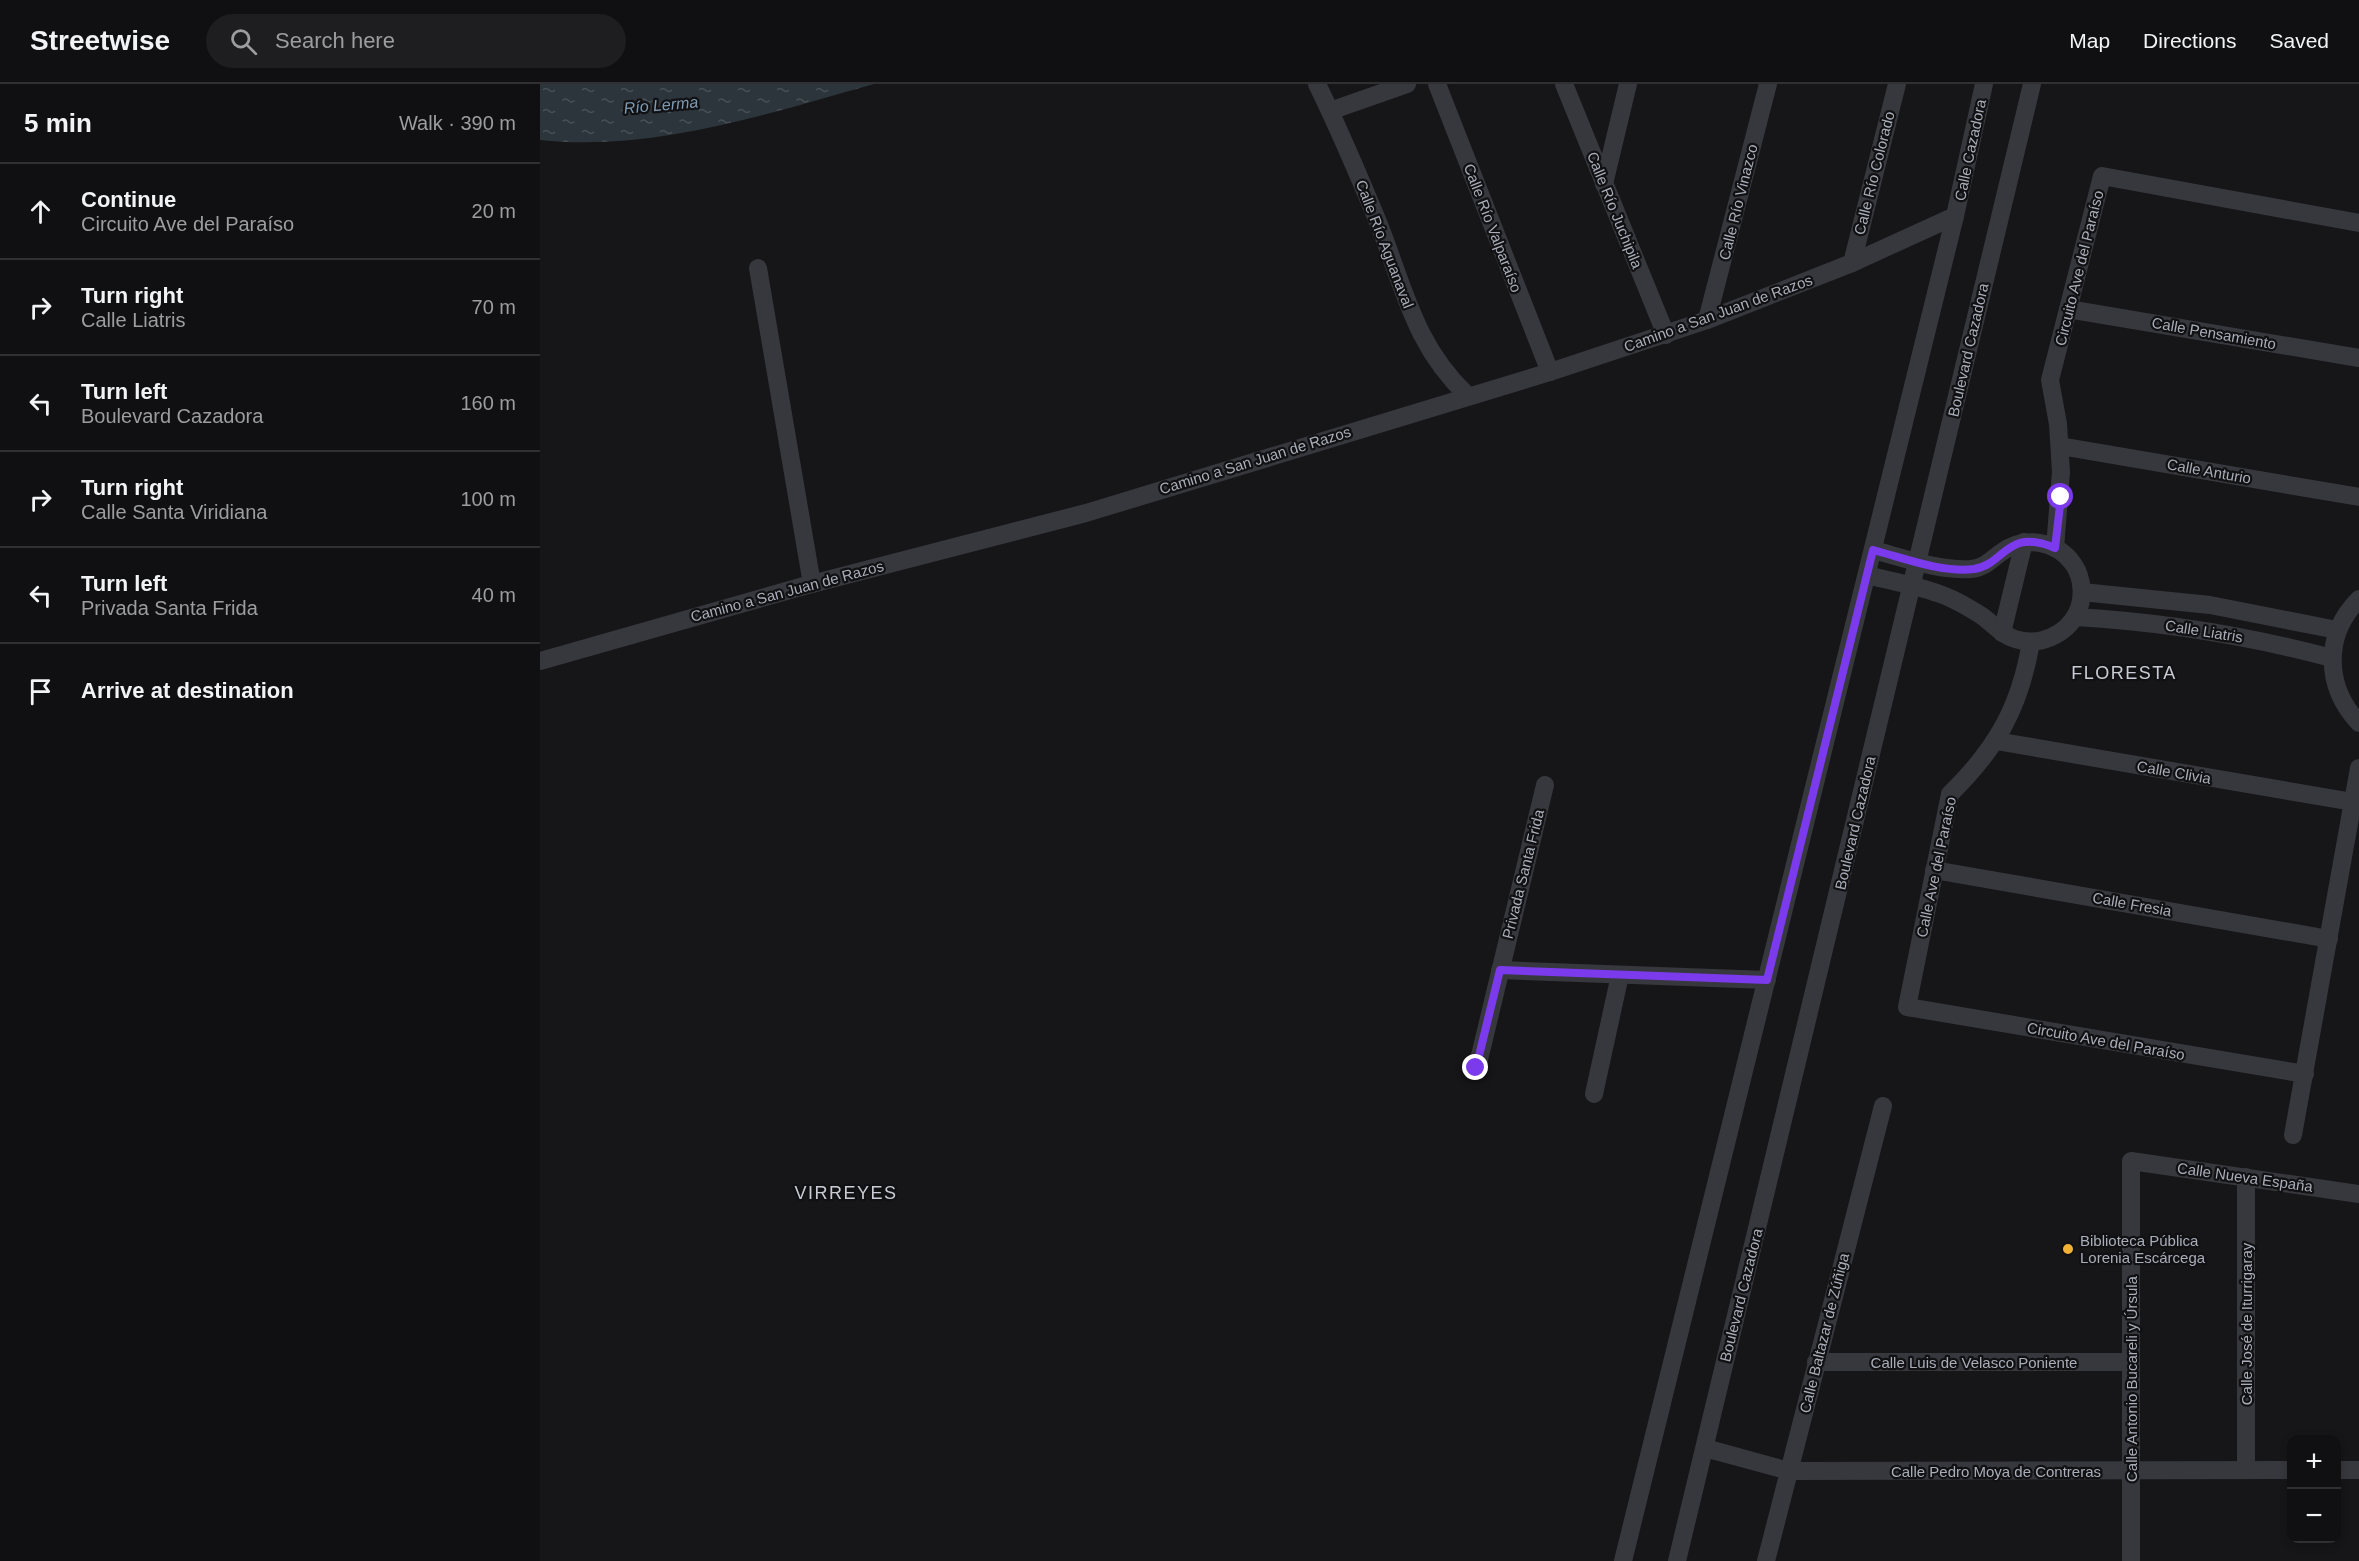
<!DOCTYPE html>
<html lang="en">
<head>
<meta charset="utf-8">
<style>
  :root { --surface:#101012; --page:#1e1e20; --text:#f1f3f6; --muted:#9c9d9f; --line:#303032 }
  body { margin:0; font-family:Helvetica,sans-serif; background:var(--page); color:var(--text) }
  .controls { position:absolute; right:18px; bottom:18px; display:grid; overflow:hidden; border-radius:12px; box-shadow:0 3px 9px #0003 }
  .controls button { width:54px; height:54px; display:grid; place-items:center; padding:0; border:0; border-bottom:2px solid var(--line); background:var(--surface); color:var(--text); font:30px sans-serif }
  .stop { position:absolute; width:18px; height:18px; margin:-14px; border:4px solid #7c3aed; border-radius:50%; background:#fff }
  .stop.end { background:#7c3aed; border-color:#fff; box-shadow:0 2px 6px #0008 }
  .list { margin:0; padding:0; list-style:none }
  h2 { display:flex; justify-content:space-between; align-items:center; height:78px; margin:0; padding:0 24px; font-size:26px }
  h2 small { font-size:20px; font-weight:400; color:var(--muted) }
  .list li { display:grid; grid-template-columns:39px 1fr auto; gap:18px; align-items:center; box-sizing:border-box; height:96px; padding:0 24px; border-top:2px solid var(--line) }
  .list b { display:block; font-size:22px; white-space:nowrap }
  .list p { margin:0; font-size:20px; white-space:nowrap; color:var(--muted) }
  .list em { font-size:20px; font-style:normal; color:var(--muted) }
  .icon { flex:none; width:33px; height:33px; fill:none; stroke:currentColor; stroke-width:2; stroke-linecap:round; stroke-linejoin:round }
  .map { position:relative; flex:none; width:1819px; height:1477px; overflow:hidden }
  header { display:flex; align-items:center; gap:36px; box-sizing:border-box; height:84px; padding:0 30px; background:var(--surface); border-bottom:2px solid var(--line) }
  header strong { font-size:28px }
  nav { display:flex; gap:33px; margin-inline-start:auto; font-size:21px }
  .search { width:420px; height:54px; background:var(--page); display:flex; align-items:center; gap:15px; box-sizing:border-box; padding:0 21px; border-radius:33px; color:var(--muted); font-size:22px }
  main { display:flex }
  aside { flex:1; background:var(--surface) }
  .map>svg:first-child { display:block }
  .water { fill:url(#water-ripples) }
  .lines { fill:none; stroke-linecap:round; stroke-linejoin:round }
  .minor { stroke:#37383d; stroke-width:18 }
  .route { stroke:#7c3aed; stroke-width:8 }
  .poi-dot { fill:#f2b134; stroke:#111113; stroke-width:2 }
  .labels { text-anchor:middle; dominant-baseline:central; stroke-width:4.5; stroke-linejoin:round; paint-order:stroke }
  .street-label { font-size:15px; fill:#a8adb8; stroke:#111113 }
  .poi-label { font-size:15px; fill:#a8adb8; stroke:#111113; text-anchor:start }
  .water-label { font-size:16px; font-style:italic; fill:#7f9bb3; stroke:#111113 }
  .quarter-label { font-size:18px; letter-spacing:1.5px; fill:#c9ccd4; stroke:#111113 }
</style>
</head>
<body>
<header>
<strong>Streetwise</strong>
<div class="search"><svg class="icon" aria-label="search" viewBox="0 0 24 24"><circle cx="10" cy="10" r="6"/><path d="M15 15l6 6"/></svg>Search here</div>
<nav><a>Map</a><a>Directions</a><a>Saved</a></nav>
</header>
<main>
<aside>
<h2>5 min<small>Walk · 390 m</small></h2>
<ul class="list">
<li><svg class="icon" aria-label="ahead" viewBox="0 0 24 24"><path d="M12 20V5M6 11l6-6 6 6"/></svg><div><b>Continue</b><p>Circuito Ave del Paraíso</p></div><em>20 m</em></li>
<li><svg class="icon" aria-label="right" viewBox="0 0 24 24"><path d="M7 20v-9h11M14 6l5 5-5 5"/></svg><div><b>Turn right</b><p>Calle Liatris</p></div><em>70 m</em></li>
<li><svg class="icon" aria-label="left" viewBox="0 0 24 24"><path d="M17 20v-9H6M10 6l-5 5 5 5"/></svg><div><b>Turn left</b><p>Boulevard Cazadora</p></div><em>160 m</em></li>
<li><svg class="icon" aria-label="right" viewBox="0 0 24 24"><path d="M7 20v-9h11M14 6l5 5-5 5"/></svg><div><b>Turn right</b><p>Calle Santa Viridiana</p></div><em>100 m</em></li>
<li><svg class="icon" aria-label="left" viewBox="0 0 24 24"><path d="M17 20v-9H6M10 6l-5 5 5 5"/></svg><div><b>Turn left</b><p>Privada Santa Frida</p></div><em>40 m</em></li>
<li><svg class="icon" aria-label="arrive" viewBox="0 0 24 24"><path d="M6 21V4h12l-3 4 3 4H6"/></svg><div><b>Arrive at destination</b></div></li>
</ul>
</aside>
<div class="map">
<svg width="1819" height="1477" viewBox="0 0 1819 1477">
  <defs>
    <pattern id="water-ripples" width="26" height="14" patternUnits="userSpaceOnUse" patternTransform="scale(1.5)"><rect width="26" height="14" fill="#2c353c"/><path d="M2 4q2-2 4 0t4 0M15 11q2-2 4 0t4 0" fill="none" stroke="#485056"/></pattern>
  </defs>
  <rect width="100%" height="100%" fill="#161618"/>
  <path class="water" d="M0,0h334c-107,30 -222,68 -334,56z"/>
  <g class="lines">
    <g class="minor">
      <path d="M777,0c22,45 42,92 61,138 26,65 36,123 89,173"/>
      <polyline points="897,0 1010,288"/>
      <polyline points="1024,0 1126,251"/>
      <polyline points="790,27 867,0"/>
      <polyline points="1064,100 1088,0"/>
      <polyline points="1312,179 1357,0"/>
      <polyline points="218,184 272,500"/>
      <polyline points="1528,225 1819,274"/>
      <polyline points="1167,236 1228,0"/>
      <polyline points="1520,362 1819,413"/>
      <polyline points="1515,464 1521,388 1518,340 1510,296 1562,92 1819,139"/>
      <path d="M1327,491c23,6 48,10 70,18 16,5 31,14 45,23 11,8 20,19 33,23 24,8 51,-4 62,-26 7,-15 6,-34 -3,-48 -16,-24 -49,-30 -72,-13 -11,7 -17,16 -31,17 -32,2 -67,-11 -98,-19"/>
      <polyline points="1542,508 1670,521 1797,546"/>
      <path d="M1819,515c-36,36 -34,88 0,124"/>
      <path d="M1535,533c89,5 170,18 257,41"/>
      <polyline points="1462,549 1484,458"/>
      <path d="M1491,558c-11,65 -34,106 -81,152l-43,213 398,67"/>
      <polyline points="0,577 264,502 546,429 1010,288 1167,236 1312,179 1415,132"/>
      <polyline points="1456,657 1813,718"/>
      <polyline points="1394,786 1789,855"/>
      <polyline points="960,886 1227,896"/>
      <polyline points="937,984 1005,701"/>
      <polyline points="1054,1010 1080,891"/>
      <polyline points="1753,1051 1819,684"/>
      <polyline points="1706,1093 1706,1386"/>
      <polyline points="1276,1278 1591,1278"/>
      <polyline points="1165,1364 1249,1387 1752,1386"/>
      <polyline points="1796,1386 1819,1386"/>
      <polyline points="1083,1477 1415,132 1444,0"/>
      <polyline points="1137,1477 1492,0"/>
      <polyline points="1226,1477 1343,1022"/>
      <polyline points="1591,1477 1591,1077 1819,1110"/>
    </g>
  </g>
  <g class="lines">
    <path class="route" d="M936,984l24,-98 267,10 106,-430c31,8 69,23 101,19 32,-5 32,-42 81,-21l6,-51"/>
  </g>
  <circle class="poi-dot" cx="1528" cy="1165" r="6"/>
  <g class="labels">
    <g class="street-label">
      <text transform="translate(1430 66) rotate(-78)">Calle Cazadora</text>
      <text transform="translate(1334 89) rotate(-76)">Calle Río Colorado</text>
      <text transform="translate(1198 118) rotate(-76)">Calle Río Vinazco</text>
      <text transform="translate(1075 126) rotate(68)">Calle Río Juchipila</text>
      <text transform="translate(953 144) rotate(69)">Calle Río Valparaíso</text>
      <text transform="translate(845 160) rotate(69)">Calle Río Aguanaval</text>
      <text transform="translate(1539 184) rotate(-76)">Circuito Ave del Paraíso</text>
      <text transform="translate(1178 229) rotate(-20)">Camino a San Juan de Razos</text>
      <text transform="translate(1674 249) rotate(10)">Calle Pensamiento</text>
      <text transform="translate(1428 266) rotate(-77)">Boulevard Cazadora</text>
      <text transform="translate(715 376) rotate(-17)">Camino a San Juan de Razos</text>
      <text transform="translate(1669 387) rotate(10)">Calle Anturio</text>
      <text transform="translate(247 507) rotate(-15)">Camino a San Juan de Razos</text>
      <text transform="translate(1664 547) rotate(9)">Calle Liatris</text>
      <text transform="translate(1634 688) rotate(10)">Calle Clivia</text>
      <text transform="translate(1315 739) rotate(-77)">Boulevard Cazadora</text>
      <text transform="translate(1396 783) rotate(-78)">Calle Ave del Paraíso</text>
      <text transform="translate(983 790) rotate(-76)">Privada Santa Frida</text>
      <text transform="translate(1592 820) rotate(10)">Calle Fresia</text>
      <text transform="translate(1566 957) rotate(10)">Circuito Ave del Paraíso</text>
      <text transform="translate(1705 1093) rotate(8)">Calle Nueva España</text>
      <text transform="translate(1201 1211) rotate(-76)">Boulevard Cazadora</text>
      <text transform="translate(1706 1240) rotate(-90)">Calle José de Iturrigaray</text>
      <text transform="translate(1284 1249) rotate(-76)">Calle Baltazar de Zúñiga</text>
      <text x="1434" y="1278">Calle Luis de Velasco Poniente</text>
      <text transform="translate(1591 1295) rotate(-90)">Calle Antonio Bucareli y Úrsula</text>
      <text x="1456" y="1387">Calle Pedro Moya de Contreras</text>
    </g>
    <g class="poi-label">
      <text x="1540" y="1156">Biblioteca Pública<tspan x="1540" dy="17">Lorenia Escárcega</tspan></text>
    </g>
    <g class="water-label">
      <text transform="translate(121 21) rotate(-5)">Río Lerma</text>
    </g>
    <g class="quarter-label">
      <text x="1584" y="589">FLORESTA</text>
      <text x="306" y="1109">VIRREYES</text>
    </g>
  </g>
</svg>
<div class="controls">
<button>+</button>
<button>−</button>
</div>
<div class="stop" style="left:1521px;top:413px"></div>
<div class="stop end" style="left:936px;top:984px"></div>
</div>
</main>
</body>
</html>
